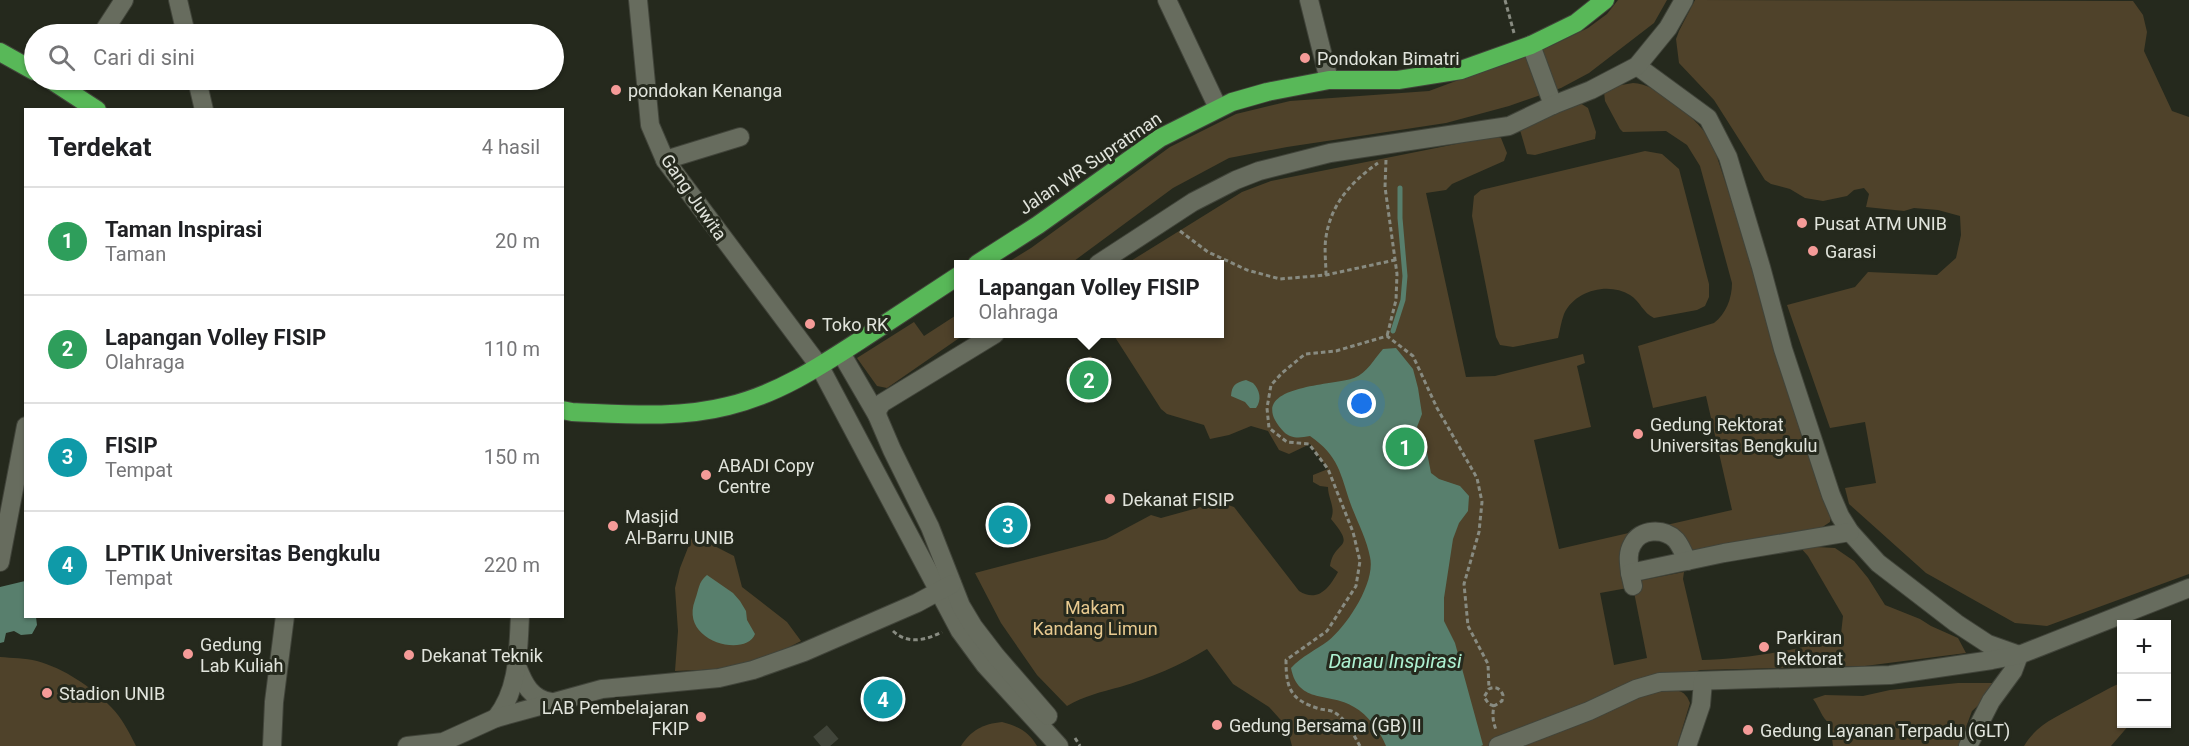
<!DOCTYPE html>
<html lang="id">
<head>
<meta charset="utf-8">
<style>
  :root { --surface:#fff; --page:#f2f2f2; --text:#202124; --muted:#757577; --line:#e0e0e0; --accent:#b45309 }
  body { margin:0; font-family:Roboto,sans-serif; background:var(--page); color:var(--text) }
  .controls { position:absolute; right:18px; bottom:18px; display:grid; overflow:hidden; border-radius:0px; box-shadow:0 2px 4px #0004 }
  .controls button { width:54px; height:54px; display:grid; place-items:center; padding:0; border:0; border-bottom:2px solid var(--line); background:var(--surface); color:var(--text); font:30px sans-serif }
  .you { position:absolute; left:1362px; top:404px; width:21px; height:21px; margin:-15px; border:4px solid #fff; border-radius:50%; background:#1a73e8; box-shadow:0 0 0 9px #1a73e833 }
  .badge { display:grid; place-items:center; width:39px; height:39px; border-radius:50%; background:var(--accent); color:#fff; font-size:20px; font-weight:700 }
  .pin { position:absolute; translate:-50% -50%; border:3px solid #fff; box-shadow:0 2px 6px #0006 }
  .popup { position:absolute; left:954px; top:260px; width:270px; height:78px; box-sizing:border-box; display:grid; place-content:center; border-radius:0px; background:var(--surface); filter:drop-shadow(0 2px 4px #0005); font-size:20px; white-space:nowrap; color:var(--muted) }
  .popup b { font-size:22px; color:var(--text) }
  .popup::after { content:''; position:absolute; left:50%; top:100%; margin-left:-12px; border:12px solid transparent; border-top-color:var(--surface) }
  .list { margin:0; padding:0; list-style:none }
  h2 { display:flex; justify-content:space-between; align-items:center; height:78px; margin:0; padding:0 24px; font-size:26px }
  h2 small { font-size:20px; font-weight:400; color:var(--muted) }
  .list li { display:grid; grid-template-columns:39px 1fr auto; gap:18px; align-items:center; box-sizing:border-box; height:108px; padding:0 24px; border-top:2px solid var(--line) }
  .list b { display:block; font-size:22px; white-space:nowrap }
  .list p { margin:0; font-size:20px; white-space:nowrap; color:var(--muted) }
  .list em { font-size:20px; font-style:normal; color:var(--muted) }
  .icon { flex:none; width:33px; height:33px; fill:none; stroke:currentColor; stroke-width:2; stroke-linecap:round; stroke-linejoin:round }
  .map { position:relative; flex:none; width:2189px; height:746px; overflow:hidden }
  .search { position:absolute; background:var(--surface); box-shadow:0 2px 4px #0004; left:24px; top:24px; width:540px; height:66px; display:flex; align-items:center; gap:15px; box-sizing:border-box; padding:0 21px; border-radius:33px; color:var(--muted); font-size:22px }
  .panel { position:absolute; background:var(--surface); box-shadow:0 2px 4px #0004; left:24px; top:108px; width:540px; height:510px; border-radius:0px }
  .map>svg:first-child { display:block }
  .green { fill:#4f422a; fill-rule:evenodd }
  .water { fill:#587f6d }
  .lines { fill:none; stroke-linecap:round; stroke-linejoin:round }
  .stream { stroke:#587f6d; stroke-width:5 }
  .minor-tunnel { stroke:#41453a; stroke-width:18; stroke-dasharray:18 9; stroke-linecap:butt }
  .minor-casing { stroke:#41443a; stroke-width:20 }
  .highway-casing { stroke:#41443a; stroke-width:20 }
  .path { stroke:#888b81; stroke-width:3; stroke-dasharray:4.5 3; stroke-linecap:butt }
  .minor { stroke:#676c5e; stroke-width:18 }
  .highway { stroke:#58b858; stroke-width:18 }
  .poi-dot { fill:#f59b98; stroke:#25291d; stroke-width:2 }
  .labels { text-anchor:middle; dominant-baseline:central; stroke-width:6; stroke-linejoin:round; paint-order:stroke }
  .poi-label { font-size:18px; fill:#e1e4dc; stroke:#25291d; text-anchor:start }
  .street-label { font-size:18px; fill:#e1e4dc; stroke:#25291d }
  .park-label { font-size:18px; fill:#e8ca90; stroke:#25291d }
  .water-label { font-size:20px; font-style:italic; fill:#aef2d2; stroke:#25291d }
</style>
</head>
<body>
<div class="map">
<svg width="2189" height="746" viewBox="0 0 2189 746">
  <rect width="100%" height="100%" fill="#25291d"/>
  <g class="green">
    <polygon points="1618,0 1667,0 1654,23 1589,73 1561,88 1509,106 1446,123 1287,147 1229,158 1173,188 1070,264 1005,264 1031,248 1170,147 1236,114 1290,101 1429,91 1553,45 1588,28 1607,14"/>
    <polygon points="1695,0 2133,1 2143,15 2147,32 2144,51 2172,111 2189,117 2189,574 2047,626 2015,623 1926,573 1849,504 1845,488 1876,483 1865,422 1830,428 1787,305 1855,287 1868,272 1937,275 1956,258 1961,235 1960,216 1938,210 1914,208 1904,211 1866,207 1869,194 1864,188 1854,190 1847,196 1823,201 1805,198 1790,189 1771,184 1765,180 1714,100 1679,63 1676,39 1679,31"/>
    <path d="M1633,83c25,0 67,39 79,59l47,141 72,233 -1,6 -9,6 -134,33 -25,-35 70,-16 -26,-114 -53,12 -15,-62 76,-23c12,-9 18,-25 18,-40l-32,-117 -13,-21 -21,-14 -43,1 -3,-3 -15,-28 -1,-9 6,-5z"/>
    <polygon points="1580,103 1588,108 1596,132 1595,139 1535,155 1527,154 1520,130"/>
    <path d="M1496,136l5,2 6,15 -3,8 -52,23 -6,6 -20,3 40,184 29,-1 88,-22 2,9 -8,3 14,61 -57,13 25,109 74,-17v50l51,-10 -1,7 19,81c39,-1 104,-9 139,-26l2,-18 -35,-60 -9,-10 36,2 19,13 14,17 17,27 35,14 11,7 27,12 8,15 -101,13 -165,4 -202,76h-206l-5,-19 -18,-20 -36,-23 -26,-35c-26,16 -57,29 -87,38 -19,5 -36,9 -53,19l-30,-31 -36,-52 -26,-50 131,-34 45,-24 10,3 58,-16 15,5 65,84c19,12 30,-3 39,-19l-8,-6c4,-27 28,-15 1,-47 5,-12 -3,-20 -3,-32l-8,-1 -7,-4v-7l15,-6 -18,-25 -21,10 -10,-4 -11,-19 -17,-5 -22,9 -19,4 -6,-14 -37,-11 -6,-5 -48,-75h107v-70h-94l116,-72 29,-11zM1633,587l14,71 -33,7 -14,-72z"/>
    <path d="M1645,151l17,3 17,15 30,115v13l-4,9 -8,4 -43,8c-11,-5 -14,-17 -24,-23 -21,-13 -55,-5 -66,19 -3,8 -4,16 -6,24l-45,9 -13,-2 -4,-8 -24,-121 2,-20 7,-6z"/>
    <polygon points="958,314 958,334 965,334 887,388 877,386 857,358 914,322 924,336"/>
    <polygon points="1091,356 1110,392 1086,404 1068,368"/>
    <path d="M693,535l41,21 8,31 45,35 14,19c-10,5 -19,10 -29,15 -30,14 -65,14 -97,15l3,-40 -3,-43 5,-20z"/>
    <path d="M0,657c12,1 25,1 37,4 26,7 55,26 74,46 11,11 18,25 25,39h-136z"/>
    <path d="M1958,683h38l-13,18 -11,10 -13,35h-126l-3,-22c-9,-7 -10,-16 -17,-25l12,-4 38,1 27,-6z"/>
    <path d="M2121,683l1,41h8l-19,22h-87c13,-22 34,-30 56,-42 14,-7 26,-15 41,-21z"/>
    <path d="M1667,690c13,0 18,1 23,13l-13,43h-166l134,-53z"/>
    <path d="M1002,722c16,4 27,10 35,24h-76c10,-16 22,-22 41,-24z"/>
  </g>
  <g class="water">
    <path d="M1396,348l17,21 5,19 4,26 -5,13 7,10 7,36 8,6 21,7 9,10 -1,15 -9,12 -6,16 -9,59v23l11,22 28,102 -2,1h-95c-6,-15 -18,-31 -32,-39 -23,-15 -56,-2 -63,-39 11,-12 25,-18 37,-27 19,-15 48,-59 42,-84 -3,-17 -13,-36 -19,-52 -11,-32 -12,-49 -41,-69 -10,2 -19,3 -26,-4 -44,-47 48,-46 70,-54 13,-5 20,-19 29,-29z"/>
    <path d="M1246,380l7,3c7,7 9,17 3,25h-6l-5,-6 -14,-6c1,-11 4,-13 15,-16z"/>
    <path d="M707,575l26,18 7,8 6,10 1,9 8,14c-9,24 -76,8 -60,-34 4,-10 3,-18 12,-25z"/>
    <polygon points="25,581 26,616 36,617 37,625 32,634 21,635 14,631 6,633 4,642 0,643 0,587"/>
  </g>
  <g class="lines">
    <polyline class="stream" points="1393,331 1403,300 1405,276 1400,218 1400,188"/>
    <polyline class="minor-tunnel" points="820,731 832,745 835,746"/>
    <defs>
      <g id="minor">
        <polyline points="178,0 186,34"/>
        <polyline points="638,0 650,125 665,160 820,367 960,631 985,665 1059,746"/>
        <polyline points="1167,0 1218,108"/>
        <polyline points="1309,0 1329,80"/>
        <polyline points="102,34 124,0"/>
        <polyline points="1531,45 1553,105"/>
        <polyline points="1637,66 1708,118 1728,157 1761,267 1783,349 1831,495 1840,516 1850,532 1878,563 1956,623 1988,644 2019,655 2013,671 1991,701 1968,746"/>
        <polyline points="197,80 204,110"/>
        <polyline points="665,160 740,137"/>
        <polyline points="1098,264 1193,202 1236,180 1259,171 1330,153 1509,126 1553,105 1591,90 1637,66 1668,28 1684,0"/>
        <polyline points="841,353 877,415 892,450 930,527 961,606 973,626 996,656 1048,716"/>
        <polyline points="877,415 878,409 882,403 995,334"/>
        <polyline points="0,562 26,426"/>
        <path d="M1630,573c-1,-10 -3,-19 2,-28 8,-17 32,-17 44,-5 5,6 8,14 11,21"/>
        <polyline points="1633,586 1630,573 1724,553 1850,532"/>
        <path d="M517,666c7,18 14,33 34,36"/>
        <path d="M496,718c23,-29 22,-66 24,-102"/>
        <polyline points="272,746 274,702 285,616"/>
        <polyline points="407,746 443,742 496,718 602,689 719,678 753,670 804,652 917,603 952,584"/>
        <polyline points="1498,746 1589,711 1636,689 1660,682 1890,675 1992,660 2019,655 2189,588"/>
        <polyline points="1687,746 1701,705 1703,681"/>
      </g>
      <g id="highway">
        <polyline points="0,52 34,71"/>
        <polyline points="51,80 97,110"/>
        <polyline points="977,264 1038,225 1160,138 1232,102 1267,92 1329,80 1398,80 1461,70 1531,45 1576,23 1605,0"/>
        <path d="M562,410l10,2c52,2 105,7 156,-6 50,-12 91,-39 134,-67 32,-21 64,-42 96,-63"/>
      </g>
    </defs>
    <use href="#minor" class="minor-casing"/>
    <use href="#highway" class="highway-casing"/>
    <g class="path">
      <polyline points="1505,0 1514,33"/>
      <polyline points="1386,160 1385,187 1397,274 1396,300 1387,336"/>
      <polyline points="1180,231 1208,252 1247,270 1280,279 1326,275 1395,260"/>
      <path d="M1326,275c0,-12 -2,-26 0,-38 5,-33 25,-55 52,-74"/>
      <path d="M893,631c15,14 33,9 49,1"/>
      <path d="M1494,706l-5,-2 -5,-7 5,-8c6,-3 11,-1 14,6l-1,6 -8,5c-2,10 -1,15 2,24"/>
      <polyline points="1075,738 1080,746"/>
      <path d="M1360,746c-7,-12 -14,-27 -26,-34 -4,-2 -10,-2 -14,-3 -30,-9 -34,-21 -34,-49l41,-29 29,-45 4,-25 -7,-29 -25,-63 -19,-25 -22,-2 -18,-14 -2,-20 4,-23 11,-12 23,-19 31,-3 51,-15 26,20 24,52 40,70 5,24 -3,30 -15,52 4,42 20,38 1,25"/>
    </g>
    <use href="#minor" class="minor"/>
    <use href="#highway" class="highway"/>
  </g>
  <g class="poi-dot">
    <circle cx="1305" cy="58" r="6"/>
    <circle cx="616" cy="90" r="6"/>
    <circle cx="1802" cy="223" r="6"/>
    <circle cx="1813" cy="251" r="6"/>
    <circle cx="810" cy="324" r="6"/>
    <circle cx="1638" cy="434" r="6"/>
    <circle cx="706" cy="475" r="6"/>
    <circle cx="1110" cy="499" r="6"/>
    <circle cx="613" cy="526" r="6"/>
    <circle cx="1764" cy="647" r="6"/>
    <circle cx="188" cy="654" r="6"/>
    <circle cx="409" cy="655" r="6"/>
    <circle cx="47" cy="693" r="6"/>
    <circle cx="701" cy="717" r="6"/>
    <circle cx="1217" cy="725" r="6"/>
    <circle cx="1748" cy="730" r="6"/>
  </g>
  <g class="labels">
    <g class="poi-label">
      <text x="1317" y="58">Pondokan Bimatri</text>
      <text x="628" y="90">pondokan Kenanga</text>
      <text x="1814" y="223">Pusat ATM UNIB</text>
      <text x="1825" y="251">Garasi</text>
      <text x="822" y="324">Toko RK</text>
      <text x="1650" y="424">Gedung Rektorat<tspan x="1650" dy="21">Universitas Bengkulu</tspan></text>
      <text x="718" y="465">ABADI Copy<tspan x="718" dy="21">Centre</tspan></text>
      <text x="1122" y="499">Dekanat FISIP</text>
      <text x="625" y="516">Masjid<tspan x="625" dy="21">Al-Barru UNIB</tspan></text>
      <text x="1776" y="637">Parkiran<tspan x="1776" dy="21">Rektorat</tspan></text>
      <text x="200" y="644">Gedung<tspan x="200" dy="21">Lab Kuliah</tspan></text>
      <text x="421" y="655">Dekanat Teknik</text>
      <text x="59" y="693">Stadion UNIB</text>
      <text x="689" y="707" text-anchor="end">LAB Pembelajaran<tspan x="689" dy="21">FKIP</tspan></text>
      <text x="1229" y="725">Gedung Bersama (GB) II</text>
      <text x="1760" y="730">Gedung Layanan Terpadu (GLT)</text>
    </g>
    <g class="street-label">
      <text transform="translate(1090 163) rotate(-34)">Jalan WR Supratman</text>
      <text transform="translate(694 197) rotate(55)">Gang Juwita</text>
    </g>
    <g class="park-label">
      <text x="1095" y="607">Makam<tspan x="1095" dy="21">Kandang Limun</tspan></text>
    </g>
    <g class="water-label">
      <text x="1395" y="661">Danau Inspirasi</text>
    </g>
  </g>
</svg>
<div class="controls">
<button>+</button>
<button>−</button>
</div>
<div class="you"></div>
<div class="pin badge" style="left:1405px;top:447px;background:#2e9e5b">1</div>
<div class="pin badge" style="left:1089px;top:380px;background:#2e9e5b">2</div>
<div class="popup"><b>Lapangan Volley FISIP</b>Olahraga</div>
<div class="pin badge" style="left:1008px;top:525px;background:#0f9aa8">3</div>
<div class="pin badge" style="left:883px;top:699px;background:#0f9aa8">4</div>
<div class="search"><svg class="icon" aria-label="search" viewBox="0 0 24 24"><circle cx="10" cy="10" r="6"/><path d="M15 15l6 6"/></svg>Cari di sini</div>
<section class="panel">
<h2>Terdekat<small>4 hasil</small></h2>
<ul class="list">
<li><span class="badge" style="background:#2e9e5b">1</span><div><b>Taman Inspirasi</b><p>Taman</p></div><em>20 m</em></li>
<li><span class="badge" style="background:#2e9e5b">2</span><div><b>Lapangan Volley FISIP</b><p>Olahraga</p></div><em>110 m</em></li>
<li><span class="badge" style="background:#0f9aa8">3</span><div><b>FISIP</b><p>Tempat</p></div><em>150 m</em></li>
<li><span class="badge" style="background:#0f9aa8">4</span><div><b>LPTIK Universitas Bengkulu</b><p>Tempat</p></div><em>220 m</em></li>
</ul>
</section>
</div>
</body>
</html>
